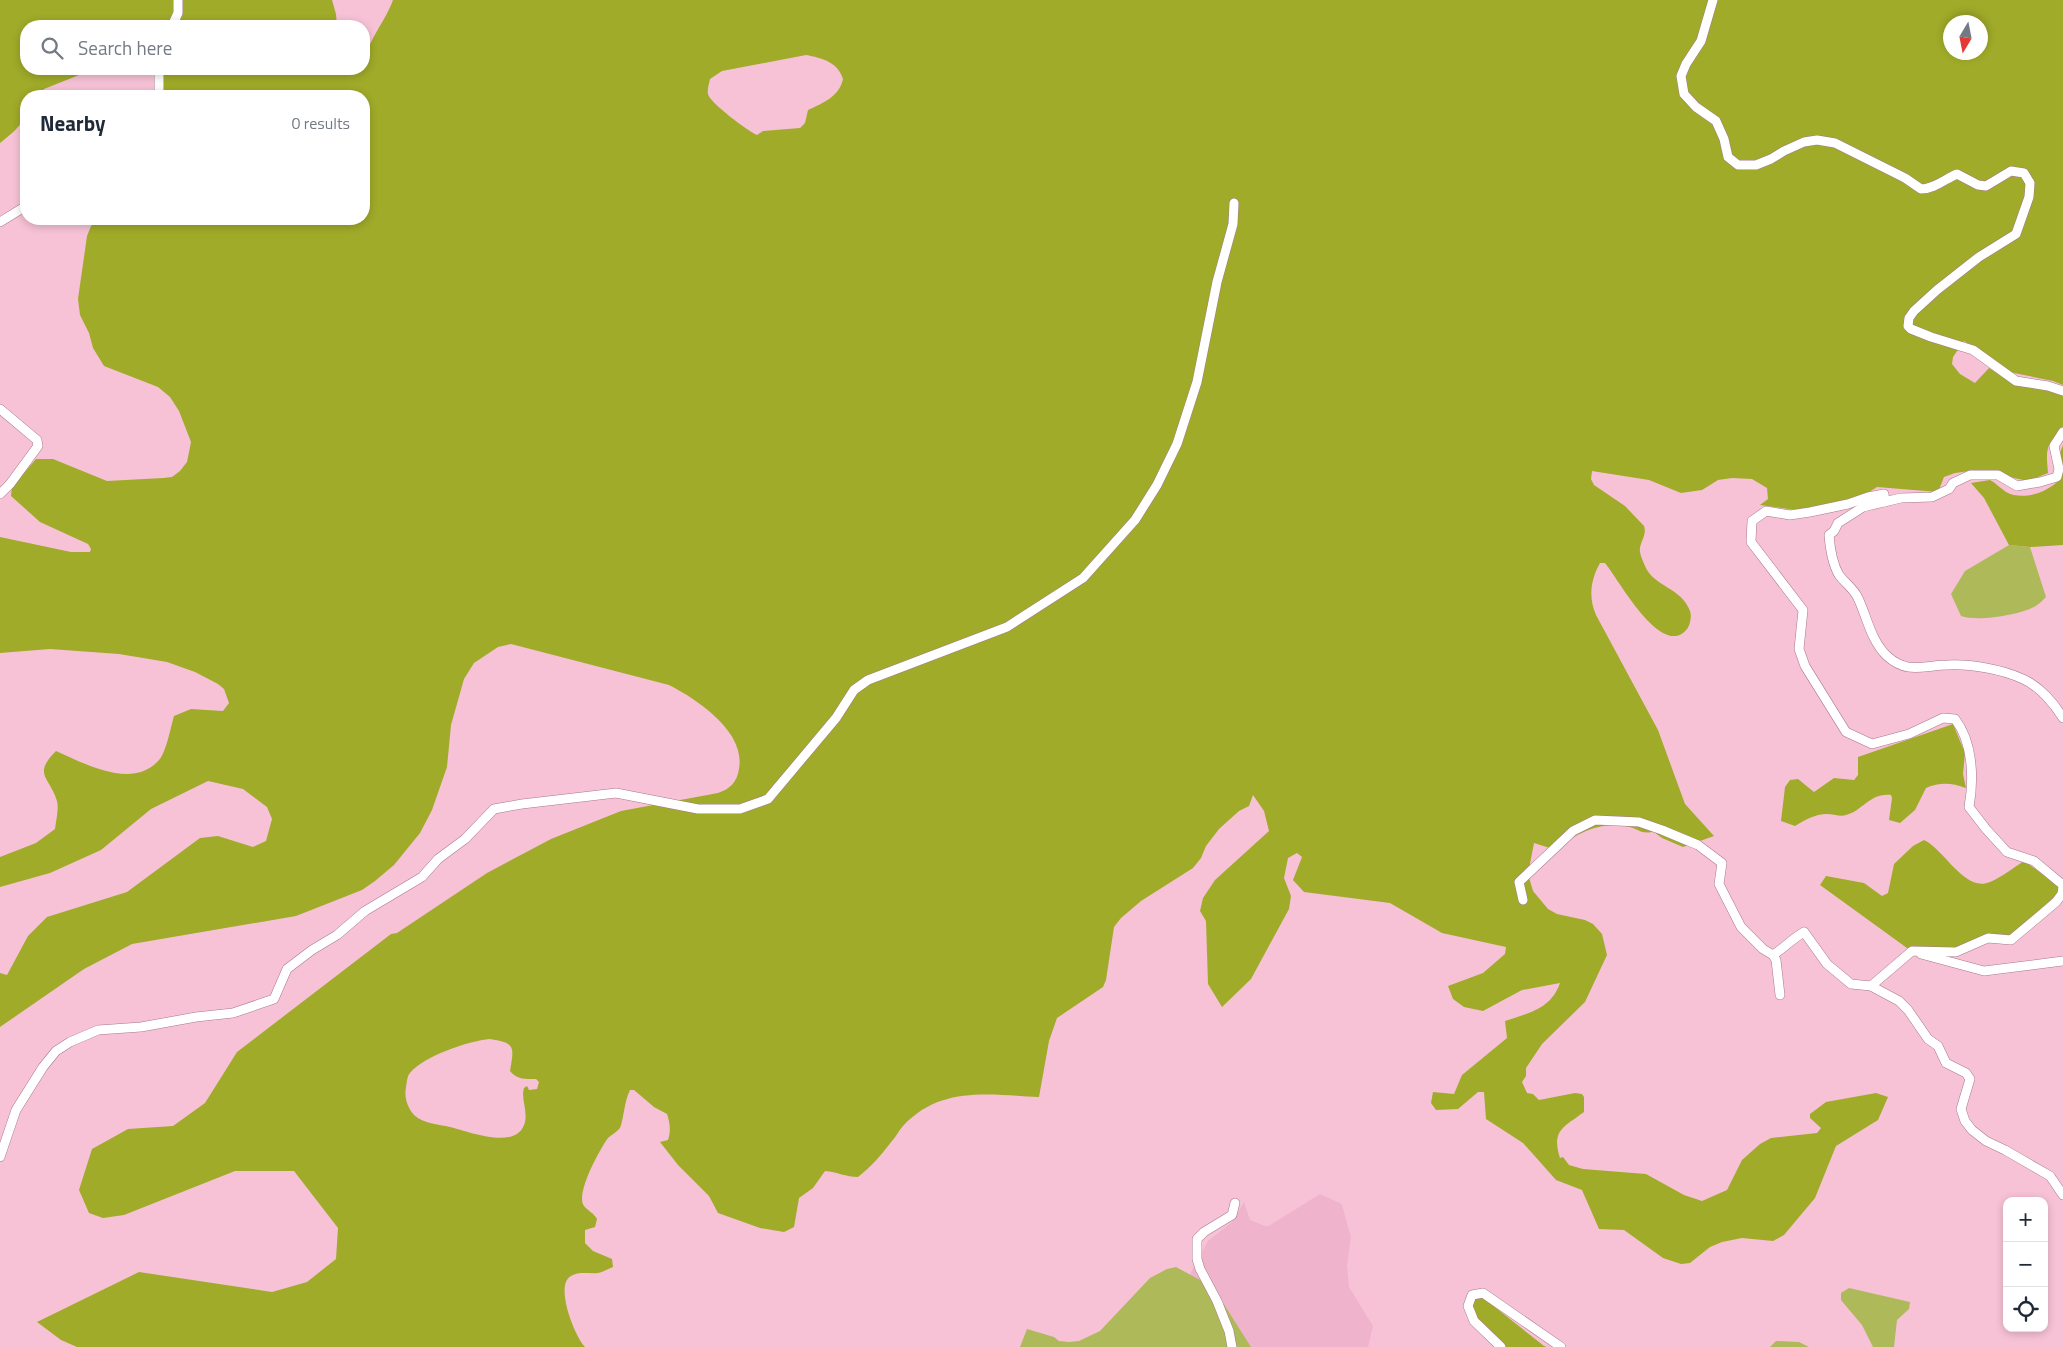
<!DOCTYPE html>
<html lang="en">
<head>
<meta charset="utf-8">
<style>
  :root { --surface:#fff; --page:#f2f2f3; --text:#1f2937; --muted:#747a83; --line:#e0e1e3 }
  body { margin:0; font-family:"Titillium Web",sans-serif; background:var(--page); color:var(--text) }
  .controls { position:absolute; right:15px; bottom:15px; display:grid; overflow:hidden; border-radius:10px; box-shadow:0 2px 8px #0003 }
  .controls button { width:45px; height:45px; display:grid; place-items:center; padding:0; border:0; border-bottom:1px solid var(--line); background:var(--surface); color:var(--text); font:25px sans-serif }
  .compass { position:absolute; left:1943px; top:15px; width:45px; height:45px; border-radius:50%; background:var(--surface); box-shadow:0 2px 8px #0003; rotate:190deg }
  .list { margin:0; padding:0; list-style:none }
  h2 { display:flex; justify-content:space-between; align-items:center; height:65px; margin:0; padding:0 20px; font-size:21px }
  h2 small { font-size:16px; font-weight:400; color:var(--muted) }
  .icon { flex:none; width:28px; height:28px; fill:none; stroke:currentColor; stroke-width:2; stroke-linecap:round; stroke-linejoin:round }
  .map { position:relative; flex:none; width:2063px; height:1347px; overflow:hidden }
  .search { position:absolute; background:var(--surface); box-shadow:0 2px 8px #0003; left:20px; top:20px; width:350px; height:55px; display:flex; align-items:center; gap:12px; box-sizing:border-box; padding:0 18px; border-radius:20px; color:var(--muted); font-size:19px }
  .panel { position:absolute; background:var(--surface); box-shadow:0 2px 8px #0003; left:20px; top:90px; width:350px; height:135px; border-radius:20px }
  .map>svg:first-child { display:block }
  .built { fill:#efb4cb }
  .green { fill:#aeb959 }
  .forest { fill:#a0ab29; fill-rule:evenodd }
  .lines { fill:none; stroke-linecap:round; stroke-linejoin:round }
  .street-casing { stroke:#a8788a; stroke-width:10 }
  .street { stroke:#fff; stroke-width:9 }
</style>
</head>
<body>
<div class="map">
<svg width="2063" height="1347" viewBox="0 0 2063 1347">
  <rect width="100%" height="100%" fill="#f7c2d6"/>
  <polygon class="built" points="1320,1194 1340,1203 1342,1205 1351,1237 1347,1265 1349,1287 1373,1326 1368,1347 1251,1347 1190,1274 1208,1241 1232,1222 1244,1202 1250,1220 1265,1226 1269,1226"/>
  <g class="green">
    <path d="M2009,545l21,2 16,50c-3,3 -8,8 -12,10 -16,8 -56,15 -73,9l-10,-22 14,-23z"/>
    <polygon points="1176,1267 1213,1287 1251,1347 1020,1347 1027,1329 1054,1337 1059,1341 1069,1342 1079,1341 1100,1331 1150,1278 1167,1269"/>
    <polygon points="1849,1288 1910,1302 1909,1309 1897,1320 1894,1347 1873,1347 1862,1325 1841,1300 1841,1293"/>
    <polygon points="1776,1341 1799,1342 1809,1347 1770,1347"/>
  </g>
  <g class="forest">
    <path d="M0,0h332l4,14 1,12h-311v43h68l-50,20 -5,7h-13c0,27 -6,31 -26,47z"/>
    <path d="M393,0h1670v385l-10,-4 -44,-9 -45,-31 -11,16 -1,7 8,10 15,9 14,-15 21,13 53,12v35c-18,17 -17,22 -15,45l-20,8 -51,-11 -22,3 -11,4 -6,15 -61,-5 -28,18 -47,6 -42,-6 8,-6 -1,-11 -15,-9 -20,-1 -14,2 -16,10 -21,3 -32,-13 -57,-9 -1,8 3,6 31,21 19,20c3,8 -3,15 -4,22 -1,5 3,13 5,18 9,21 36,21 45,45 2,5 0,14 -3,18 -25,31 -68,-49 -82,-66h-5c-9,16 -12,34 -4,52l62,115 27,74 29,32 -31,11 -21,-9 -8,-6c-17,2 -15,-4 -29,-6 -27,-5 -50,10 -72,23l-19,-6 -6,31 5,17 15,18 9,5 28,6 8,4 9,10 5,21 -22,47 -43,42 -16,24v8l-4,6 5,11 6,1 6,6 36,-7 7,1 2,3v15c-20,15 -33,18 -24,46l3,-1 6,8 14,4 63,5 38,21 18,6 25,-11 15,-30 18,-16 11,-6 46,-5 4,-5 -11,-10v-4l16,-12 50,-9 12,4 -10,23 -42,26 -21,52 -31,37 -11,6 -31,-3 -20,4 -12,5 -20,16 -9,1 -18,-6 -39,-28 -25,-1 -17,-39 -26,-10 -33,-37 -37,-24 -2,-27h-6l-20,17 -22,1 -5,-7 2,-11 21,2 8,-19 45,-37 -2,-17c24,-8 46,-12 55,-38l-38,7 -39,21 -19,-4 -11,-8 -5,-13 35,-13 22,-19 1,-7 -64,-14 -52,-30 -86,-11 -11,-12 9,-23 -5,-4 -9,5 -4,20 7,18 -2,13 -38,70 -29,28 -14,-23 -2,-63 -6,-10 3,-13 12,-18 54,-49 -5,-20 -11,-16 -4,11 -10,5 -20,18 -13,17 -5,12 -8,10 -52,33 -20,17 -7,9 -8,53 -3,7 -46,31 -8,23 -10,56c-49,-2 -98,-12 -136,29 -4,4 -7,11 -11,15 -10,13 -21,26 -34,36 -12,0 -21,-5 -33,-6l-12,17 -14,10 -5,29 -10,5 -24,-4 -42,-15 -9,-17 -31,-31 -18,-23 8,-2c3,-9 2,-17 -1,-26l-13,-7 -20,-17h-4c-6,12 -6,28 -10,38 -3,4 -9,7 -12,10 -8,11 -33,56 -24,68 4,5 10,7 13,13l-2,8 -10,3v13l8,8 19,8 1,8c-5,2 -10,5 -15,6 -9,1 -19,-2 -27,3 -17,9 4,61 14,71h-508l-16,-7 -24,-18 102,-50 133,20 35,-10 29,-23 2,-31 -44,-57h-59l-111,44 -21,3 -14,-5 -10,-23 13,-41 36,-20 45,-3 32,-23 32,-51 154,-118 6,-1 90,-60 64,-34 70,-28 97,-18c12,-4 19,-11 21,-24 7,-37 -41,-69 -70,-84l-158,-41 -13,3 -24,16 -10,16 -13,46 -4,42 -15,43 -12,23 -26,32 -19,16 -13,9 -66,26 -164,28 -48,25 -84,58v-54l7,2 21,-39 19,-19 80,-25 73,-54 18,-2 35,11 13,-6 6,-22 -5,-12 -24,-18 -35,-8 -57,28 -50,41 -51,23 -50,14v-30l36,-14 19,-14c1,-8 4,-21 2,-28 -7,-24 -25,-26 -1,-50 29,13 77,39 103,9 7,-7 12,-34 15,-44l17,-7 32,2 6,-8 -5,-14 -6,-5 -23,-12 -28,-10 -48,-8 -69,-5 -50,4v-116l71,15h19l1,-3 -3,-5 -48,-22 -29,-26 1,-9 24,-28h17l54,22 56,-3 9,-1 8,-6 7,-9 4,-20 -12,-31 -9,-14 -12,-10 -54,-21 -11,-18 -4,-15 -9,-18 -2,-16 9,-63 4,-10 7,-7h266v-123h-203l1,-27h202c0,-25 21,-46 29,-69zM1950,22h30v30h-30zM806,55c16,3 32,7 37,24 -4,18 -20,24 -35,31l-3,13 -5,5 -37,3 -6,4c-9,-4 -47,-32 -49,-41 -1,-4 1,-10 2,-15l12,-8zM490,1039c26,4 24,8 20,32 7,9 16,8 26,8l3,3 -2,7 -8,1 -2,-4 -3,2c-4,12 7,28 -2,41 -13,19 -55,2 -72,-2 -12,-3 -26,-3 -36,-12 -7,-8 -10,-18 -8,-28 1,-5 1,-11 4,-14 14,-17 58,-32 80,-34z"/>
    <path d="M2063,445v100l-33,2 -21,-2 -25,-47 -13,-15 19,-3c6,3 10,8 16,12 16,9 41,1 53,-12l-1,-22z"/>
    <path d="M1953,724l12,29 -2,21 3,14c-14,-5 -26,-6 -40,0l-11,22 -15,13 -11,-3 3,-22 -1,-3c-22,-2 -28,16 -45,20 -5,2 -13,-1 -19,-1 -12,0 -22,6 -32,12l-14,-5 4,-34 5,-7 8,-1 16,13 20,-14 20,2 4,-5v-18z"/>
    <path d="M1924,840c20,9 41,53 66,42 12,-5 23,-14 34,-21l36,25 -2,8 -48,43 -56,11h-47l-87,-63 6,-9 38,7 18,13 6,-3 6,-29 19,-18z"/>
    <polygon points="1481,1296 1544,1346 1547,1347 1504,1347 1473,1313 1470,1306 1474,1297"/>
  </g>
  <g class="lines">
    <defs>
      <g id="street">
        <path d="M1713,0l-12,41 -15,23 -5,12 3,18 12,13 20,14 8,18 4,18 10,8h18l15,-6 13,-8 20,-9 13,-2 18,3 70,35 16,11c13,0 24,-10 36,-15l21,11 8,1 25,-15 13,2 6,10 -1,14 -13,37 -37,23 -42,33 -23,21 -5,7 -1,8 3,3 20,8 42,13 43,31 32,5 15,5"/>
        <polyline points="172,26 178,13 178,0"/>
        <polyline points="159,96 159,69"/>
        <polyline points="0,222 26,206"/>
        <polyline points="0,409 37,440 38,446 10,484 0,494"/>
        <path d="M2063,432l-9,14 5,23 -2,8 -17,5 -23,4 -19,-11h-28l-17,8 -4,6 -17,8 -31,1 -38,9 -25,16 -4,8 -5,4c1,13 3,28 10,40 6,8 15,14 19,23 9,19 13,43 29,58 21,19 37,9 61,9 23,-1 53,4 75,14 16,7 31,24 40,39"/>
        <path d="M1885,502l-1,-8 -16,3 -20,7 -38,8 -20,3 -24,-4 -14,10 -1,21 52,68 -4,39 6,17 41,66 26,12 37,-10 34,-16 12,1c18,23 19,60 14,88l17,22 21,23 27,9 29,24"/>
        <polyline points="1523,900 1519,882 1573,831 1595,820 1639,822 1662,830 1698,845 1722,863 1719,884 1741,927 1763,949 1773,955 1776,960 1780,995"/>
        <polyline points="1921,954 1984,971 2063,961"/>
        <path d="M1773,955c11,-7 19,-16 31,-23l23,32 24,20 20,2 28,15 9,9 20,29 10,7 8,17 20,10 4,6 -9,30 4,12 7,9 14,11 19,9 45,26 13,19"/>
        <polyline points="1871,986 1912,951 1956,952 1988,938 2011,940 2056,902 2062,894 2063,887"/>
        <polyline points="0,1157 16,1110 43,1067 56,1051 70,1042 98,1030 141,1027 196,1017 233,1013 274,999 287,969 312,950 337,935 365,911 422,877 438,859 465,839 494,809 522,804 616,793 698,809 740,809 768,799 836,718 854,690 868,680 1007,627 1083,578 1135,520 1157,485 1177,444 1197,382 1217,282 1233,224 1234,203"/>
        <polyline points="1232,1347 1229,1331 1217,1301 1200,1269 1197,1259 1197,1239 1204,1232 1232,1215 1235,1203"/>
        <polyline points="1501,1347 1474,1321 1468,1306 1472,1295 1483,1293 1561,1347"/>
      </g>
    </defs>
    <use href="#street" class="street-casing"/>
    <use href="#street" class="street"/>
  </g>
</svg>
<div class="controls">
<button>+</button>
<button>−</button>
<button><svg class="icon" aria-label="locate" viewBox="0 0 24 24"><circle cx="12" cy="12" r="6"/><path d="M12 2v4M12 18v4M2 12h4M18 12h4"/></svg></button>
</div>
<svg class="compass" viewBox="-18 -18 36 36"><path d="M0-13l5 13h-10z" fill="#e53935"/><path d="M0 13l5-13h-10z" fill="#747a83"/></svg>
<div class="search"><svg class="icon" aria-label="search" viewBox="0 0 24 24"><circle cx="10" cy="10" r="6"/><path d="M15 15l6 6"/></svg>Search here</div>
<section class="panel">
<h2>Nearby<small>0 results</small></h2>
<ul class="list">
</ul>
</section>
</div>
</body>
</html>
